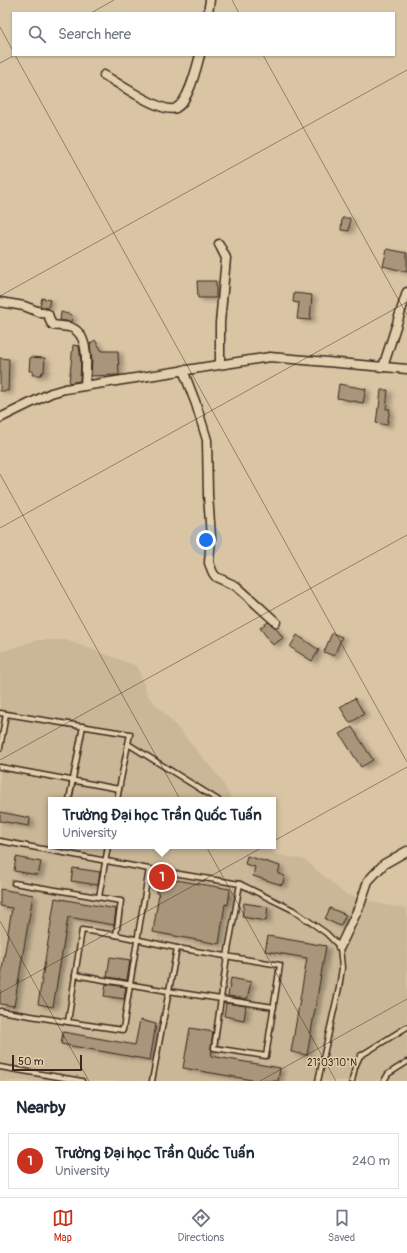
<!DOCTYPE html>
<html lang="en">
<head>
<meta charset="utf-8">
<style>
  :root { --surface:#fff; --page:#f2f2f3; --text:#1f2937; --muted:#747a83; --line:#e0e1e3; --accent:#c8321e }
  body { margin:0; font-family:Pangolin,sans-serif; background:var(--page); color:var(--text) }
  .scale { position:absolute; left:12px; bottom:10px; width:70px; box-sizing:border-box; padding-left:4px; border:2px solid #3b2a1e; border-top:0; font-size:11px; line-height:14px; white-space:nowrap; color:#3b2a1e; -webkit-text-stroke:3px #e3cfad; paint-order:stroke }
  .you { position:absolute; left:206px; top:540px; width:14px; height:14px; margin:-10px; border:3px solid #fff; border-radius:50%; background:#1a73e8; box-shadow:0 0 0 6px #1a73e833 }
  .badge { display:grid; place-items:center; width:26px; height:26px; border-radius:50%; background:var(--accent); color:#fff; font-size:13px; font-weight:700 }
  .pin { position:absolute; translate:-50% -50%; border:2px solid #fff; box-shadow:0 1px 4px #0006 }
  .popup { position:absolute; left:48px; top:797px; width:228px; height:52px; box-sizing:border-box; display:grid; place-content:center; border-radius:0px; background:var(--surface); filter:drop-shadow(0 1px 3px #0005); font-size:13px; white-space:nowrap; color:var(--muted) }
  .popup b { font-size:15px; color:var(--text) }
  .popup::after { content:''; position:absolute; left:50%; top:100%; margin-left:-8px; border:8px solid transparent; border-top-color:var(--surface) }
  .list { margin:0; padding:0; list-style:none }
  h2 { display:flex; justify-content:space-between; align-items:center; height:52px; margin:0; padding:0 16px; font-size:17px }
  h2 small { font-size:13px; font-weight:400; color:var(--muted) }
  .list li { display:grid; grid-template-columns:26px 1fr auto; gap:12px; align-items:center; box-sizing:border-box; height:56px; margin:0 8px 8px; padding:0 8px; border:1px solid var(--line); border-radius:0px }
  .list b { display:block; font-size:15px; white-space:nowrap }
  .list p { margin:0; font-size:13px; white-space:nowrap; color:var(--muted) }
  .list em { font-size:13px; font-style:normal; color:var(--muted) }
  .icon { flex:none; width:22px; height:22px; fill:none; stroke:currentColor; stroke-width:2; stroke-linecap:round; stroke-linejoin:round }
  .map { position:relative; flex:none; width:407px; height:1081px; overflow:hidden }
  .search { position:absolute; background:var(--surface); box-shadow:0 1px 3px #0004; left:12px; right:12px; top:12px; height:44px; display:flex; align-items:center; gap:10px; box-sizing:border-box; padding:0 14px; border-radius:0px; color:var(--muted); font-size:15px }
  .sheet { height:116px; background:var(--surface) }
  nav { display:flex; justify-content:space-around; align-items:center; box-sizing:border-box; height:56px; border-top:1px solid var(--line); background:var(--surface); font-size:11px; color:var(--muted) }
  nav a { display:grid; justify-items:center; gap:2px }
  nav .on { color:var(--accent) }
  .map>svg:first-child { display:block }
  .built { fill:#cab797 }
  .building { fill:#a8957a; stroke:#3b2a1e; filter:url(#shadow) }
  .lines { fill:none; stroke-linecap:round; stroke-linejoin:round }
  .lane-casing { stroke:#3b2a1e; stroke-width:7 }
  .street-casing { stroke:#3b2a1e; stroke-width:11 }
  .lane { stroke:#e3cfad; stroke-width:4 }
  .street { stroke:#e3cfad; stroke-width:8 }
  .ticks { fill:none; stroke:#3b2a1e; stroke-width:1; stroke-opacity:0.45 }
  .ticks-label { font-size:10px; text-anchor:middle; fill:#3b2a1e; stroke:#e3cfad; stroke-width:3; stroke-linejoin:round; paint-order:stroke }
</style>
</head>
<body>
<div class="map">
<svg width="407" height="1081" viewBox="0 0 407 1081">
  <defs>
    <filter id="shadow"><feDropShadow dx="4.5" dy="2.5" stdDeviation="2" flood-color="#0004"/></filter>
  </defs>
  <rect width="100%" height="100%" fill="#d9c5a4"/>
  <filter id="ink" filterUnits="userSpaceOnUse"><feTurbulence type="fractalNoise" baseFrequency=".025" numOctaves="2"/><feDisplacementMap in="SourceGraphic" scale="8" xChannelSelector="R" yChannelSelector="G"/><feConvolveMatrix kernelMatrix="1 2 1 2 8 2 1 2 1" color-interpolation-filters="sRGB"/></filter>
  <g filter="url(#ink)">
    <polygon class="built" points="37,640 66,640 137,666 148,696 177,727 220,778 232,800 51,800 51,846 268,846 275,854 305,860 345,894 385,905 407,908 407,1081 0,1081 0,652"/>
    <g class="building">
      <polygon points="342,218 350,218 349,231 341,230"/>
      <polygon points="387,249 407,253 407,272 383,266"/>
      <polygon points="197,281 216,281 216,298 198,298"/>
      <polygon points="294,293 312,295 310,320 297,319 299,303 293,302"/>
      <polygon points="42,298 50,300 48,308 40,306"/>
      <polygon points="61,312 72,315 71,322 60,320"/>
      <polygon points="95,340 102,351 118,351 119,375 91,376 92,361 90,344"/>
      <polygon points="73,345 79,346 81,361 80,381 69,383"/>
      <polygon points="30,357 45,358 44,372 42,372 41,375 32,375 33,371 29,371"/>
      <polygon points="0,358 9,359 8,391 0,391"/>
      <polygon points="339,384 366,389 363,403 337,398"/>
      <polygon points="381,390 388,390 386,409 390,409 387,425 376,423 378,408 379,408"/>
      <polygon points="268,622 275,627 283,638 273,645 260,628"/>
      <polygon points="332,633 342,637 334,656 324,652"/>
      <polygon points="297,635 319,650 312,661 290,647"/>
      <polygon points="355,698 364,714 350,723 340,707"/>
      <polygon points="352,727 373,760 361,767 340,734"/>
      <polygon points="0,812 30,818 29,826 0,821"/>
      <polygon points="247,856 280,866 278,874 285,876 282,885 253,876 255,867 245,864"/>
      <polygon points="16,857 41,862 38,875 14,871"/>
      <polygon points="73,868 100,872 98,885 71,881"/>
      <polygon points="158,877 230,889 228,905 225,904 219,944 153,932 159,893 156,893"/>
      <polygon points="0,889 33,895 14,1006 0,1004 0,982 12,908 0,906"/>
      <polygon points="55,898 116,909 114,925 68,917 53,1007 38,1004"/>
      <polygon points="244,903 268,907 266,921 242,917"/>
      <polygon points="330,908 346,915 340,926 325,919"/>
      <polygon points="268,936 326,946 307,1055 291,1052 307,958 265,951"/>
      <polygon points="110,957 130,960 127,980 107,977"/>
      <polygon points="231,978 251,982 247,999 228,996"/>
      <polygon points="106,984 126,987 124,999 104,996"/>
      <polygon points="226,1003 246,1006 244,1020 224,1016"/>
      <polygon points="140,1020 156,1024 150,1060 61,1044 63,1032 135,1045"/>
      <polygon points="190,1028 213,1032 211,1048 212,1051 211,1056 280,1068 278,1081 258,1081 183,1068"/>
    </g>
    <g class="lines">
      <defs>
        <g id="lane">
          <polyline points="0,713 130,734 119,789"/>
          <polyline points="128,744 218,800"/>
          <polyline points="0,748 6,714"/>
          <polyline points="0,767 119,789 117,800"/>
          <polyline points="69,800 83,726"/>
          <polyline points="0,841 149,869 240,884 293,910 326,933 340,947 342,968 339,988 318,1081"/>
          <path d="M149,869c-9,54 -18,107 -26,161l-55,-8 14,-92 34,5 61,13 103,17 -14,91 -52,-8 13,-92 13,-72"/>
          <polyline points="14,883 121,901 116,935"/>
          <polyline points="99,897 108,846"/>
          <polyline points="75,975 168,991 274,1007"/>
          <polyline points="0,1011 68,1022"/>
          <polyline points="0,1067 82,1081"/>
          <polyline points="152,1081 177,948"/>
          <polyline points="352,1081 355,1067 360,1056 407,1027"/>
          <polyline points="384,1081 388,1074 407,1062"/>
        </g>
        <g id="street">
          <polyline points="208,13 210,0"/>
          <path d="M104,75c12,7 60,40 72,33 13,-7 20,-39 24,-53"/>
          <polyline points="219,244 226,258 220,323 220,364"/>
          <path d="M0,302l24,4 18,7 6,1 3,9 2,2c5,1 11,1 16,2 22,5 17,42 16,58"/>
          <polyline points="383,367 407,292"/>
          <polyline points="183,370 196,404 207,440 208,495 211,537 209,563 213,573 216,577 236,586 244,593 276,622"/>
          <polyline points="0,418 51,393 65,389 270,357 407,369"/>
          <polyline points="340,947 360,905 368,881 384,864 407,851"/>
        </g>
      </defs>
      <use href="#lane" class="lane-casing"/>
      <use href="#street" class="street-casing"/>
      <use href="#lane" class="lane"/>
      <use href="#street" class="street"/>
    </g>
  </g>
  <path class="ticks" d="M232,0l7,13M91,13l23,-13M0,27l13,24M15,55l392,707M263,55l144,260M0,63l15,-8M0,296l407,-226M0,474l336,607M0,528l407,-226M0,760l407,-225M0,921l89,160M0,993l407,-226M260,1081l147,-82"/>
  <g class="ticks-label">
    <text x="332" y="1066">21°03'10"N</text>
  </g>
</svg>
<div class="scale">50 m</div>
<div class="you"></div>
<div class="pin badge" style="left:162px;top:877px">1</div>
<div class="popup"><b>Trường Đại học Trần Quốc Tuấn</b>University</div>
<div class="search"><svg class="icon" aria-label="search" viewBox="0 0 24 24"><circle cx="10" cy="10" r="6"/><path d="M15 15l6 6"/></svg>Search here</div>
</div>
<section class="sheet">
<h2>Nearby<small></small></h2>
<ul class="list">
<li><span class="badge">1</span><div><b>Trường Đại học Trần Quốc Tuấn</b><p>University</p></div><em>240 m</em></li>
</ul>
</section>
<nav>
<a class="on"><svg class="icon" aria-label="map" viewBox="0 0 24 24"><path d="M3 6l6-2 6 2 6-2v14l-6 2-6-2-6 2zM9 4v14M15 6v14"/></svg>Map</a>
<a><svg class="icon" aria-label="directions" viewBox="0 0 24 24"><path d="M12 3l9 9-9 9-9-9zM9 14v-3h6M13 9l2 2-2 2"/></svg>Directions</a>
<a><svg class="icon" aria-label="saved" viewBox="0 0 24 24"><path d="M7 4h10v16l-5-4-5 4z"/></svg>Saved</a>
</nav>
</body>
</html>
